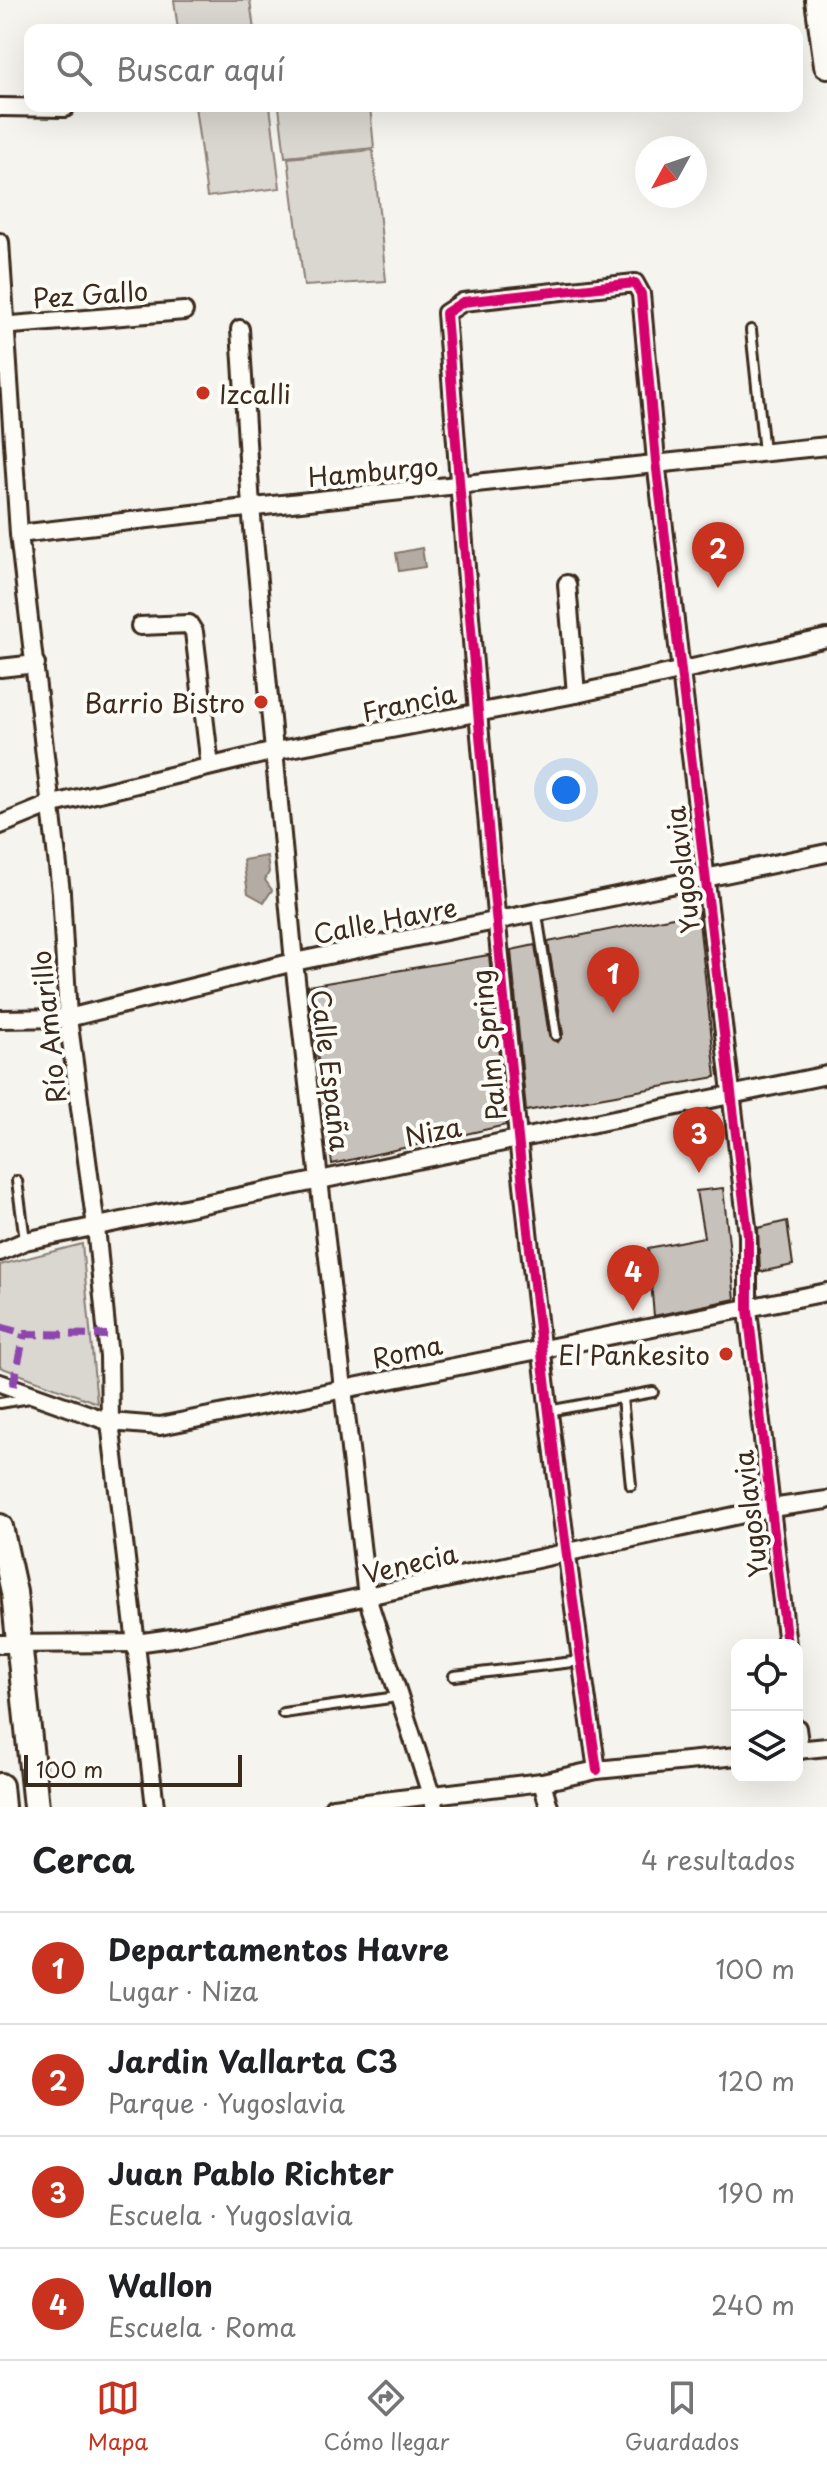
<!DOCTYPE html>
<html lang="es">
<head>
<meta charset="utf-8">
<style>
  :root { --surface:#fff; --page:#f2f2f2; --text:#202124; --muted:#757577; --line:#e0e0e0; --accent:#c8321e }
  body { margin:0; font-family:"Playpen Sans",sans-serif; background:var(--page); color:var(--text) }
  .controls { position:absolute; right:24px; bottom:24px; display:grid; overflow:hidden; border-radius:16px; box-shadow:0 8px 32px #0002 }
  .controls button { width:72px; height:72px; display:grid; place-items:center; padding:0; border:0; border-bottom:2px solid var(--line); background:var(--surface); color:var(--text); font:40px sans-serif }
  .compass { position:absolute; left:635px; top:136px; width:72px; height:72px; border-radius:50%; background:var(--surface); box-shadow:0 8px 32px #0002; rotate:230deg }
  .scale { position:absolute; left:24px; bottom:20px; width:218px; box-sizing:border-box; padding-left:8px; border:4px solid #3b2a1e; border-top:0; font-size:22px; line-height:28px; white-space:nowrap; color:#3b2a1e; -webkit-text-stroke:6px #fdfcf7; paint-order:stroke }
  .you { position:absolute; left:566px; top:790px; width:28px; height:28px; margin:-20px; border:6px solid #fff; border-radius:50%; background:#1a73e8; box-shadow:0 0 0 12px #1a73e833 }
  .badge { display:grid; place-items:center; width:52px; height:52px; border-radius:50%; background:var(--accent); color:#fff; font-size:26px; font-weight:700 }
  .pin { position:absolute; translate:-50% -66px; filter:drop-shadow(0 2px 4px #0008) }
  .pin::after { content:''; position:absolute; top:42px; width:28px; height:24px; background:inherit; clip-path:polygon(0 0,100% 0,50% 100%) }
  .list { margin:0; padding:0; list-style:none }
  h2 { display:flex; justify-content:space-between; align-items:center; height:104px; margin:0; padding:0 32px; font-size:34px }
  h2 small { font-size:26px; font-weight:400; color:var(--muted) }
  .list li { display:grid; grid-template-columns:52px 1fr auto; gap:24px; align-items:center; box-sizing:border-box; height:112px; padding:0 32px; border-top:2px solid var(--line) }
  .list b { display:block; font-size:30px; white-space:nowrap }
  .list p { margin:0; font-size:26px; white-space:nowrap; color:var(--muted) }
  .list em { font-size:26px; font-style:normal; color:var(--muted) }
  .icon { flex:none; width:44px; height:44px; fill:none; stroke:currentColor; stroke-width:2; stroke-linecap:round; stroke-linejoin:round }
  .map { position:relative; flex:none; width:827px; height:1807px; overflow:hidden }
  .search { position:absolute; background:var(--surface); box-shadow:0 8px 32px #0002; left:24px; right:24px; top:24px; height:88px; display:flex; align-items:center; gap:20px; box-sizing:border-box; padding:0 28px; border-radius:16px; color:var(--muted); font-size:30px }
  .sheet { height:552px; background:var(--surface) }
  nav { display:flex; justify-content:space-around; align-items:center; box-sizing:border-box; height:112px; border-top:2px solid var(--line); background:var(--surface); font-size:22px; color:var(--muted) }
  nav a { display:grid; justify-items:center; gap:4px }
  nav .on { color:var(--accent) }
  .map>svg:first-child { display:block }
  .green { fill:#dad6d0; stroke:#8a8077; stroke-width:2 }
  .water { fill:#b4aca4; stroke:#84786e; stroke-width:2 }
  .building { fill:#c7c1bb; stroke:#3b2a1e; stroke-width:2 }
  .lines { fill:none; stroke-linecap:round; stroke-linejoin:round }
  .lane-casing { stroke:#3b2a1e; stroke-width:14 }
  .street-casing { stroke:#3b2a1e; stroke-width:22 }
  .secondary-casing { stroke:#3b2a1e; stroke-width:30 }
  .lane { stroke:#fdfcf7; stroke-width:8 }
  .street { stroke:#fdfcf7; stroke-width:16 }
  .secondary { stroke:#fdfcf7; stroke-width:24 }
  .quiet { stroke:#8e44ad; stroke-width:8; stroke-dasharray:16 8; stroke-linecap:butt }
  .cycleway-casing { stroke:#fdfcf7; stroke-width:15 }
  .cycleway { stroke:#d6006c; stroke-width:10 }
  .poi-dot { fill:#c8321e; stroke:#fdfcf7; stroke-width:3 }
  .labels { text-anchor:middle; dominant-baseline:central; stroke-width:8; stroke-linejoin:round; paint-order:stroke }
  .street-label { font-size:26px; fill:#3b2a1e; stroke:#fdfcf7 }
  .poi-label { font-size:26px; fill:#3b2a1e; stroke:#fdfcf7; text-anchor:end }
</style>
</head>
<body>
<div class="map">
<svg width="827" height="1807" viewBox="0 0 827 1807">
  <rect width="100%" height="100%" fill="#f5f4ee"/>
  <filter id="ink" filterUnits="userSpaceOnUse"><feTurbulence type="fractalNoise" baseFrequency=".0125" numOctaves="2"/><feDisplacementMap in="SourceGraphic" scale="16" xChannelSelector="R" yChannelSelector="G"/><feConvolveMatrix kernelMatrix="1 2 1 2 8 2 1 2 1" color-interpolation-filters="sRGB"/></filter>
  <g filter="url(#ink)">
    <g class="green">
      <polygon points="174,0 250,0 254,30 178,30"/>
      <polygon points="195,106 270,106 280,188 207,197"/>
      <polygon points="370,106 374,148 285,157 279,107"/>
      <polygon points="373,150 386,281 304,286 288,158"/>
      <polygon points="82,1244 97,1403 0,1367 0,1265"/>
    </g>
    <g class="water">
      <polygon points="422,548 425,567 399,571 396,553"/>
      <polygon points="267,856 269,872 265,880 272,890 264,902 248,893 243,860"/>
    </g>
    <g class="building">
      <polygon points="698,912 716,1077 526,1111 511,950 535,945 549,1036 558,1042 563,1034 548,942"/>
      <polygon points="489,955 506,1125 332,1164 308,986"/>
      <polygon points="723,1188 735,1299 654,1316 648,1248 704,1237 696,1191"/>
      <polygon points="787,1221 793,1265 760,1272 758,1228"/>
    </g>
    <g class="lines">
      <defs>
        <g id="lane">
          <polyline points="751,330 764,452"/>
          <polyline points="537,915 556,1035"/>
          <polyline points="17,1181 25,1240"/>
          <polyline points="622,1398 631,1485"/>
          <polyline points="0,1403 30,1398"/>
          <polyline points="548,1411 653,1392"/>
          <polyline points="454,1676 581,1661"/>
          <polyline points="283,1713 397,1697"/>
        </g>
        <g id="street">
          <polyline points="0,107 65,108"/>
          <polyline points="0,242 19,534 61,892 68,1018 96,1227 109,1357 110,1422 155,1807"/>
          <polyline points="0,326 184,311"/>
          <polyline points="240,329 251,507 294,962 367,1597 435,1807"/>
          <path d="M19,534c269,-32 539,-60 808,-88"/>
          <polyline points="567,584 576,694"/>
          <polyline points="140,626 189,624 194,632 210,766"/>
          <polyline points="0,668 36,664"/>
          <polyline points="0,825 49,805 275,751 576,694 827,638"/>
          <polyline points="0,1019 68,1018 294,962 827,853"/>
          <polyline points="0,1252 25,1241 827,1075"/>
          <polyline points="0,1383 110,1422 160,1426 827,1292"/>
          <polyline points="0,1644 136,1643 179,1637 771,1508 827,1500"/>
          <polyline points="797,1728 800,1750"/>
          <polyline points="797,1750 827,1747"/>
          <path d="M597,1770c-72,-483 -114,-970 -151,-1457l17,-11 172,-19 6,11 15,167 92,774v75l39,335"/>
          <polyline points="542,1782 549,1807"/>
          <polyline points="333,1807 542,1782 597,1770 737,1756"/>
        </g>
        <g id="secondary">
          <polyline points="818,0 827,65"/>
          <polyline points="0,1527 14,1592 36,1807"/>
          <polyline points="0,1786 2,1807"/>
        </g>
      </defs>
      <use href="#lane" class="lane-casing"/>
      <use href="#street" class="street-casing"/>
      <use href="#secondary" class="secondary-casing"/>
      <use href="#lane" class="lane"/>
      <use href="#street" class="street"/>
      <use href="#secondary" class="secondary"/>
      <g class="quiet">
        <polyline points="0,1327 24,1334 107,1335"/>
        <polyline points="13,1386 24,1334"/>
      </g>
      <defs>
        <path id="cycleway" d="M597,1770c-72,-483 -114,-970 -151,-1457l17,-11 172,-19 6,11 15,167 92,774v75l39,335"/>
      </defs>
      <use href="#cycleway" class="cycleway-casing"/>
      <use href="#cycleway" class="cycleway"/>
    </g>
  </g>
  <g class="poi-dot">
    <circle cx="203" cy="393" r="8"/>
    <circle cx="261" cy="702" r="8"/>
    <circle cx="726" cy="1354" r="8"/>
  </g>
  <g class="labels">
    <g class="street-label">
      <text transform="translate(90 294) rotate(-4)">Pez Gallo</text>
      <text transform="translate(373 471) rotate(-5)">Hamburgo</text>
      <text transform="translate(409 702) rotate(-12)">Francia</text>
      <text transform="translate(682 870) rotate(-97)">Yugoslavia</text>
      <text transform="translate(385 920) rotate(-11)">Calle Havre</text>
      <text transform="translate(48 1027) rotate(-96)">Río Amarillo</text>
      <text transform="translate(488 1045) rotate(-96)">Palm Spring</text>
      <text transform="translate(331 1070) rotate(83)">Calle España</text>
      <text transform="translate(433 1131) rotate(-11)">Niza</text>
      <text transform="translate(407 1351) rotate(-12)">Roma</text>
      <text transform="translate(750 1514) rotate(-97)">Yugoslavia</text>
      <text transform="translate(410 1563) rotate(-13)">Venecia</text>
    </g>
    <g class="poi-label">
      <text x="219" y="393" text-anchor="start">Izcalli</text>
      <text x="245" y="702">Barrio Bistro</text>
      <text x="710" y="1354">El Pankesito</text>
    </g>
  </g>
</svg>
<div class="controls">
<button><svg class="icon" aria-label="locate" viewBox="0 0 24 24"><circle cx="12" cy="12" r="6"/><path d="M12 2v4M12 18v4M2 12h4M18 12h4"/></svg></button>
<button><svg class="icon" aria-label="layers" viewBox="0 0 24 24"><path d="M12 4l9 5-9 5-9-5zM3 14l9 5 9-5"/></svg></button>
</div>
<svg class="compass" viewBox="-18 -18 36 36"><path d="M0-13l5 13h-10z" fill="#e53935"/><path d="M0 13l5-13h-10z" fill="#757577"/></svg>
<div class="scale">100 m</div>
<div class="you"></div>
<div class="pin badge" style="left:613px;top:1013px">1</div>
<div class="pin badge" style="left:718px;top:588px">2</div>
<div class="pin badge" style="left:699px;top:1173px">3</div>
<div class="pin badge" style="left:633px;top:1311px">4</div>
<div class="search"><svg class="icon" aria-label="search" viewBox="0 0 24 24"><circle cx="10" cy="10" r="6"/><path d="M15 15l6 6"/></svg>Buscar aquí</div>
</div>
<section class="sheet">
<h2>Cerca<small>4 resultados</small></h2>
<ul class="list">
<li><span class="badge">1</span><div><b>Departamentos Havre</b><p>Lugar · Niza</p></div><em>100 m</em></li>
<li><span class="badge">2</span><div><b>Jardin Vallarta C3</b><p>Parque · Yugoslavia</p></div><em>120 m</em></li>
<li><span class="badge">3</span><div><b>Juan Pablo Richter</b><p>Escuela · Yugoslavia</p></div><em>190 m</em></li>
<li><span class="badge">4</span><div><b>Wallon</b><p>Escuela · Roma</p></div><em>240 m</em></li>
</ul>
</section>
<nav>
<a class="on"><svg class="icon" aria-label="map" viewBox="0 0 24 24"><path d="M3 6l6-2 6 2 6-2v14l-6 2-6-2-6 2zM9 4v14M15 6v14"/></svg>Mapa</a>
<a><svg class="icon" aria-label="directions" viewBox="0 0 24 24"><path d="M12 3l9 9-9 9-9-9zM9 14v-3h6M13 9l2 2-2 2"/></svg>Cómo llegar</a>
<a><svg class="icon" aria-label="saved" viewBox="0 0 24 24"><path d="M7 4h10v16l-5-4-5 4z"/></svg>Guardados</a>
</nav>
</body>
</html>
